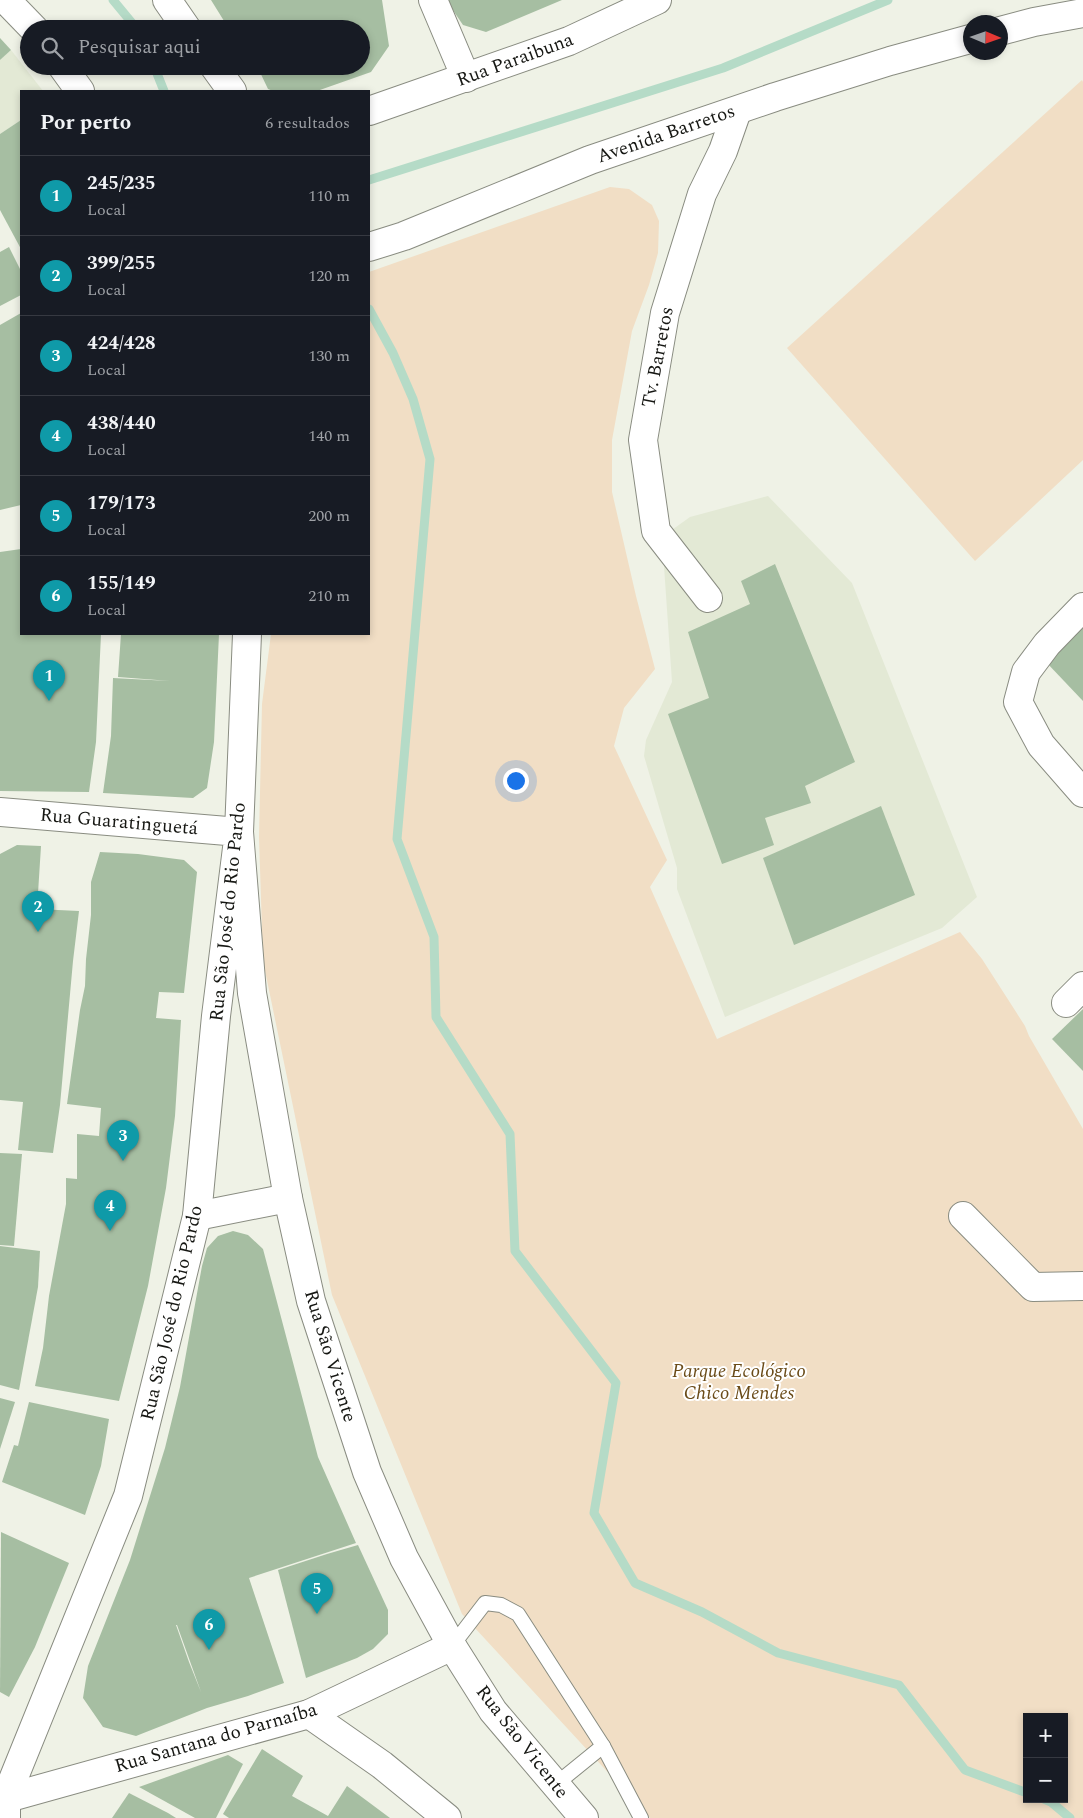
<!DOCTYPE html>
<html lang="pt">
<head>
<meta charset="utf-8">
<style>
  :root { --surface:#171b24; --page:#242831; --text:#f1f3f6; --muted:#9ea1a6; --line:#363941; --accent:#2563eb }
  body { margin:0; font-family:Spectral,serif; background:var(--page); color:var(--text) }
  .controls { position:absolute; right:15px; bottom:15px; display:grid; overflow:hidden; border-radius:0px; box-shadow:0 2px 8px #0003 }
  .controls button { width:45px; height:45px; display:grid; place-items:center; padding:0; border:0; border-bottom:1px solid var(--line); background:var(--surface); color:var(--text); font:25px sans-serif }
  .compass { position:absolute; left:963px; top:15px; width:45px; height:45px; border-radius:50%; background:var(--surface); box-shadow:0 2px 8px #0003; rotate:92deg }
  .you { position:absolute; left:515px; top:780px; width:18px; height:18px; margin:-12px; border:4px solid #fff; border-radius:50%; background:#1a73e8; box-shadow:0 0 0 8px #1a73e833 }
  .badge { display:grid; place-items:center; width:32px; height:32px; border-radius:50%; background:var(--accent); color:#fff; font-size:16px; font-weight:700 }
  .pin { position:absolute; translate:-50% -41px; filter:drop-shadow(0 1px 2px #0008) }
  .pin::after { content:''; position:absolute; top:26px; width:18px; height:15px; background:inherit; clip-path:polygon(0 0,100% 0,50% 100%) }
  .list { margin:0; padding:0; list-style:none }
  h2 { display:flex; justify-content:space-between; align-items:center; height:65px; margin:0; padding:0 20px; font-size:21px }
  h2 small { font-size:16px; font-weight:400; color:var(--muted) }
  .list li { display:grid; grid-template-columns:32px 1fr auto; gap:15px; align-items:center; box-sizing:border-box; height:80px; padding:0 20px; border-top:1px solid var(--line) }
  .list b { display:block; font-size:19px; white-space:nowrap }
  .list p { margin:0; font-size:16px; white-space:nowrap; color:var(--muted) }
  .list em { font-size:16px; font-style:normal; color:var(--muted) }
  .icon { flex:none; width:28px; height:28px; fill:none; stroke:currentColor; stroke-width:2; stroke-linecap:round; stroke-linejoin:round }
  .map { position:relative; flex:none; width:1083px; height:1818px; overflow:hidden }
  .search { position:absolute; background:var(--surface); box-shadow:0 2px 8px #0003; left:20px; top:20px; width:350px; height:55px; display:flex; align-items:center; gap:12px; box-sizing:border-box; padding:0 18px; border-radius:28px; color:var(--muted); font-size:19px }
  .panel { position:absolute; background:var(--surface); box-shadow:0 2px 8px #0003; left:20px; top:90px; width:350px; height:545px; border-radius:0px }
  .map>svg:first-child { display:block }
  .built { fill:#e3e9d5 }
  .green { fill:#f1dec5; fill-rule:evenodd }
  .lines { fill:none; stroke-linecap:round; stroke-linejoin:round }
  .stream { stroke:#b5dbc7; stroke-width:9 }
  .building { fill:#a6bea2; fill-rule:evenodd }
  .service-casing { stroke:#898c81; stroke-width:16 }
  .minor-casing { stroke:#898c81; stroke-width:30 }
  .tertiary-casing { stroke:#898c81; stroke-width:30 }
  .service { stroke:#fff; stroke-width:14 }
  .minor { stroke:#fff; stroke-width:28 }
  .tertiary { stroke:#fff; stroke-width:28 }
  .labels { text-anchor:middle; dominant-baseline:central; stroke-width:4; stroke-linejoin:round; paint-order:stroke }
  .street-label { font-size:19px; fill:#161713; stroke:#fff }
  .park-label { font-size:19px; font-style:italic; fill:#6a4b18; stroke:#fff }
</style>
</head>
<body>
<div class="map">
<svg width="1083" height="1818" viewBox="0 0 1083 1818">
  <rect width="100%" height="100%" fill="#eff2e6"/>
  <g class="built">
    <polygon points="11,50 43,91 21,91 21,120 0,134 0,60"/>
    <polygon points="768,496 852,583 977,897 942,928 725,1017 677,889 677,868 644,756 646,740 672,682 662,537 690,517"/>
  </g>
  <g class="green">
    <polygon points="1082,80 1083,82 1083,460 975,561 787,348"/>
    <path d="M610,187l19,2 23,16 7,16 -1,32 -9,32 -17,46 -20,109v52l24,104 19,73 -31,39 -10,38 53,114 -17,27 67,152 243,-107 22,27 43,67 4,10 54,93v689h-433l-188,-204 -130,-319 -69,-334 -4,-124 3,-133 9,-70h98v-362zM1027,1717h37v82h-37z"/>
  </g>
  <g class="lines">
    <g class="stream">
      <polyline points="113,0 137,29"/>
      <polyline points="154,66 164,91"/>
      <polyline points="369,180 723,68 888,0"/>
      <polyline points="369,309 393,353 413,399 430,459 397,839 434,937 436,1017 510,1134 515,1251 616,1383 594,1513 635,1583 702,1612 778,1653 899,1685 965,1770 1027,1793"/>
      <polyline points="1044,1799 1051,1802 1070,1818"/>
    </g>
  </g>
  <g class="building">
    <polygon points="211,0 382,0 389,46 371,72 317,91 273,91 268,89 257,66 361,66 361,29 229,29"/>
    <polygon points="446,0 562,0 486,32 463,25"/>
    <polygon points="0,38 11,50 0,60"/>
    <polygon points="21,120 21,249 0,210 0,134"/>
    <polygon points="9,247 21,271 21,295 0,306 0,252"/>
    <polygon points="21,313 21,505 0,510 0,325"/>
    <polygon points="21,549 21,634 101,634 96,742 89,792 0,791 0,552"/>
    <polygon points="775,564 855,762 805,786 811,803 765,818 774,845 722,864 668,714 709,698 688,632 750,604 741,581"/>
    <polygon points="1083,623 1083,701 1046,662"/>
    <polygon points="121,634 219,634 214,742 207,788 193,798 103,793 111,736 113,678 170,681 118,677"/>
    <polygon points="881,806 915,895 794,945 763,858"/>
    <polygon points="17,845 41,846 37,909 79,911 73,961 60,1105 53,1153 18,1150 23,1102 0,1100 0,854"/>
    <polygon points="100,852 138,854 184,860 197,872 184,993 159,992 156,1018 181,1020 175,1116 166,1188 148,1286 119,1401 35,1386 43,1348 49,1296 66,1204 66,1178 77,1179 77,1134 99,1136 101,1108 67,1104 80,1010 85,986 86,959 91,915 91,882"/>
    <polygon points="1083,1009 1083,1071 1052,1039"/>
    <polygon points="0,1153 22,1154 14,1246 0,1245"/>
    <path d="M233,1231l15,4 15,14 55,208 38,86 -107,35 35,105 -36,13 -41,12 -71,28 -33,-9 -20,-29 5,-32 42,-106 35,-112 15,-61 22,-121 5,-18 11,-12zM176,1625h1l24,67 -12,-30z"/>
    <polygon points="0,1246 40,1251 38,1287 19,1390 0,1385"/>
    <polygon points="0,1398 15,1402 0,1449"/>
    <polygon points="29,1402 109,1419 101,1466 85,1515 2,1482 14,1445 18,1446"/>
    <polygon points="1,1532 69,1563 35,1647 9,1697 0,1692"/>
    <polygon points="358,1545 388,1610 388,1634 373,1649 357,1658 306,1678 278,1570 327,1554"/>
    <polygon points="262,1749 303,1776 292,1796 328,1816 347,1786 390,1818 229,1818 223,1814"/>
    <polygon points="228,1755 243,1764 216,1818 195,1818 139,1787"/>
    <polygon points="129,1793 168,1813 176,1818 112,1818"/>
  </g>
  <g class="lines">
    <defs>
      <g id="service">
        <polyline points="452,1646 485,1603 501,1605 518,1614 603,1746 641,1818"/>
        <polyline points="555,1785 603,1746"/>
      </g>
      <g id="minor">
        <polyline points="6,0 34,29"/>
        <polyline points="433,0 466,78"/>
        <polyline points="62,66 80,91"/>
        <polyline points="708,598 656,531 643,440 665,313 702,194 723,151 737,111"/>
        <polyline points="1083,607 1047,644 1026,672 1018,702 1041,745 1083,793"/>
        <polyline points="0,812 239,832 216,1016 197,1216 128,1496 6,1797 6,1818"/>
        <polyline points="1066,1003 1083,986"/>
        <polyline points="197,1216 288,1198"/>
        <polyline points="963,1216 1033,1287 1083,1286"/>
        <polyline points="309,1714 382,1765 447,1818"/>
        <polyline points="0,1800 309,1714 452,1646"/>
      </g>
      <g id="tertiary">
        <polyline points="167,0 187,29"/>
        <polyline points="1000,31 1034,22 1083,13"/>
        <polyline points="214,66 232,91"/>
        <polyline points="369,111 569,41 657,0"/>
        <polyline points="369,247 404,236 590,160 775,97 890,61 970,39"/>
        <polyline points="247,634 239,832 252,993 288,1198 311,1301 367,1472 404,1558 452,1646 493,1711 584,1818"/>
      </g>
    </defs>
    <use href="#service" class="service-casing"/>
    <use href="#minor" class="minor-casing"/>
    <use href="#tertiary" class="tertiary-casing"/>
    <use href="#service" class="service"/>
    <use href="#minor" class="minor"/>
    <use href="#tertiary" class="tertiary"/>
  </g>
  <g class="labels">
    <g class="street-label">
      <text transform="translate(515 60) rotate(-20)">Rua Paraibuna</text>
      <text transform="translate(666 134) rotate(-19)">Avenida Barretos</text>
      <text transform="translate(658 357) rotate(-79)">Tv. Barretos</text>
      <text transform="translate(119 822) rotate(5)">Rua Guaratinguetá</text>
      <text transform="translate(228 912) rotate(-84)">Rua São José do Rio Pardo</text>
      <text transform="translate(172 1313) rotate(-77)">Rua São José do Rio Pardo</text>
      <text transform="translate(330 1356) rotate(73)">Rua São Vicente</text>
      <text transform="translate(216 1738) rotate(-16)">Rua Santana do Parnaíba</text>
      <text transform="translate(522 1742) rotate(52)">Rua São Vicente</text>
    </g>
    <g class="park-label">
      <text x="739" y="1371">Parque Ecológico<tspan x="739" dy="22">Chico Mendes</tspan></text>
    </g>
  </g>
</svg>
<div class="controls">
<button>+</button>
<button>−</button>
</div>
<svg class="compass" viewBox="-18 -18 36 36"><path d="M0-13l5 13h-10z" fill="#e53935"/><path d="M0 13l5-13h-10z" fill="#9ea1a6"/></svg>
<div class="you"></div>
<div class="pin badge" style="left:49px;top:701px;background:#0f9aa8">1</div>
<div class="pin badge" style="left:38px;top:932px;background:#0f9aa8">2</div>
<div class="pin badge" style="left:123px;top:1161px;background:#0f9aa8">3</div>
<div class="pin badge" style="left:110px;top:1231px;background:#0f9aa8">4</div>
<div class="pin badge" style="left:317px;top:1614px;background:#0f9aa8">5</div>
<div class="pin badge" style="left:209px;top:1650px;background:#0f9aa8">6</div>
<div class="search"><svg class="icon" aria-label="search" viewBox="0 0 24 24"><circle cx="10" cy="10" r="6"/><path d="M15 15l6 6"/></svg>Pesquisar aqui</div>
<section class="panel">
<h2>Por perto<small>6 resultados</small></h2>
<ul class="list">
<li><span class="badge" style="background:#0f9aa8">1</span><div><b>245/235</b><p>Local</p></div><em>110 m</em></li>
<li><span class="badge" style="background:#0f9aa8">2</span><div><b>399/255</b><p>Local</p></div><em>120 m</em></li>
<li><span class="badge" style="background:#0f9aa8">3</span><div><b>424/428</b><p>Local</p></div><em>130 m</em></li>
<li><span class="badge" style="background:#0f9aa8">4</span><div><b>438/440</b><p>Local</p></div><em>140 m</em></li>
<li><span class="badge" style="background:#0f9aa8">5</span><div><b>179/173</b><p>Local</p></div><em>200 m</em></li>
<li><span class="badge" style="background:#0f9aa8">6</span><div><b>155/149</b><p>Local</p></div><em>210 m</em></li>
</ul>
</section>
</div>
</body>
</html>
